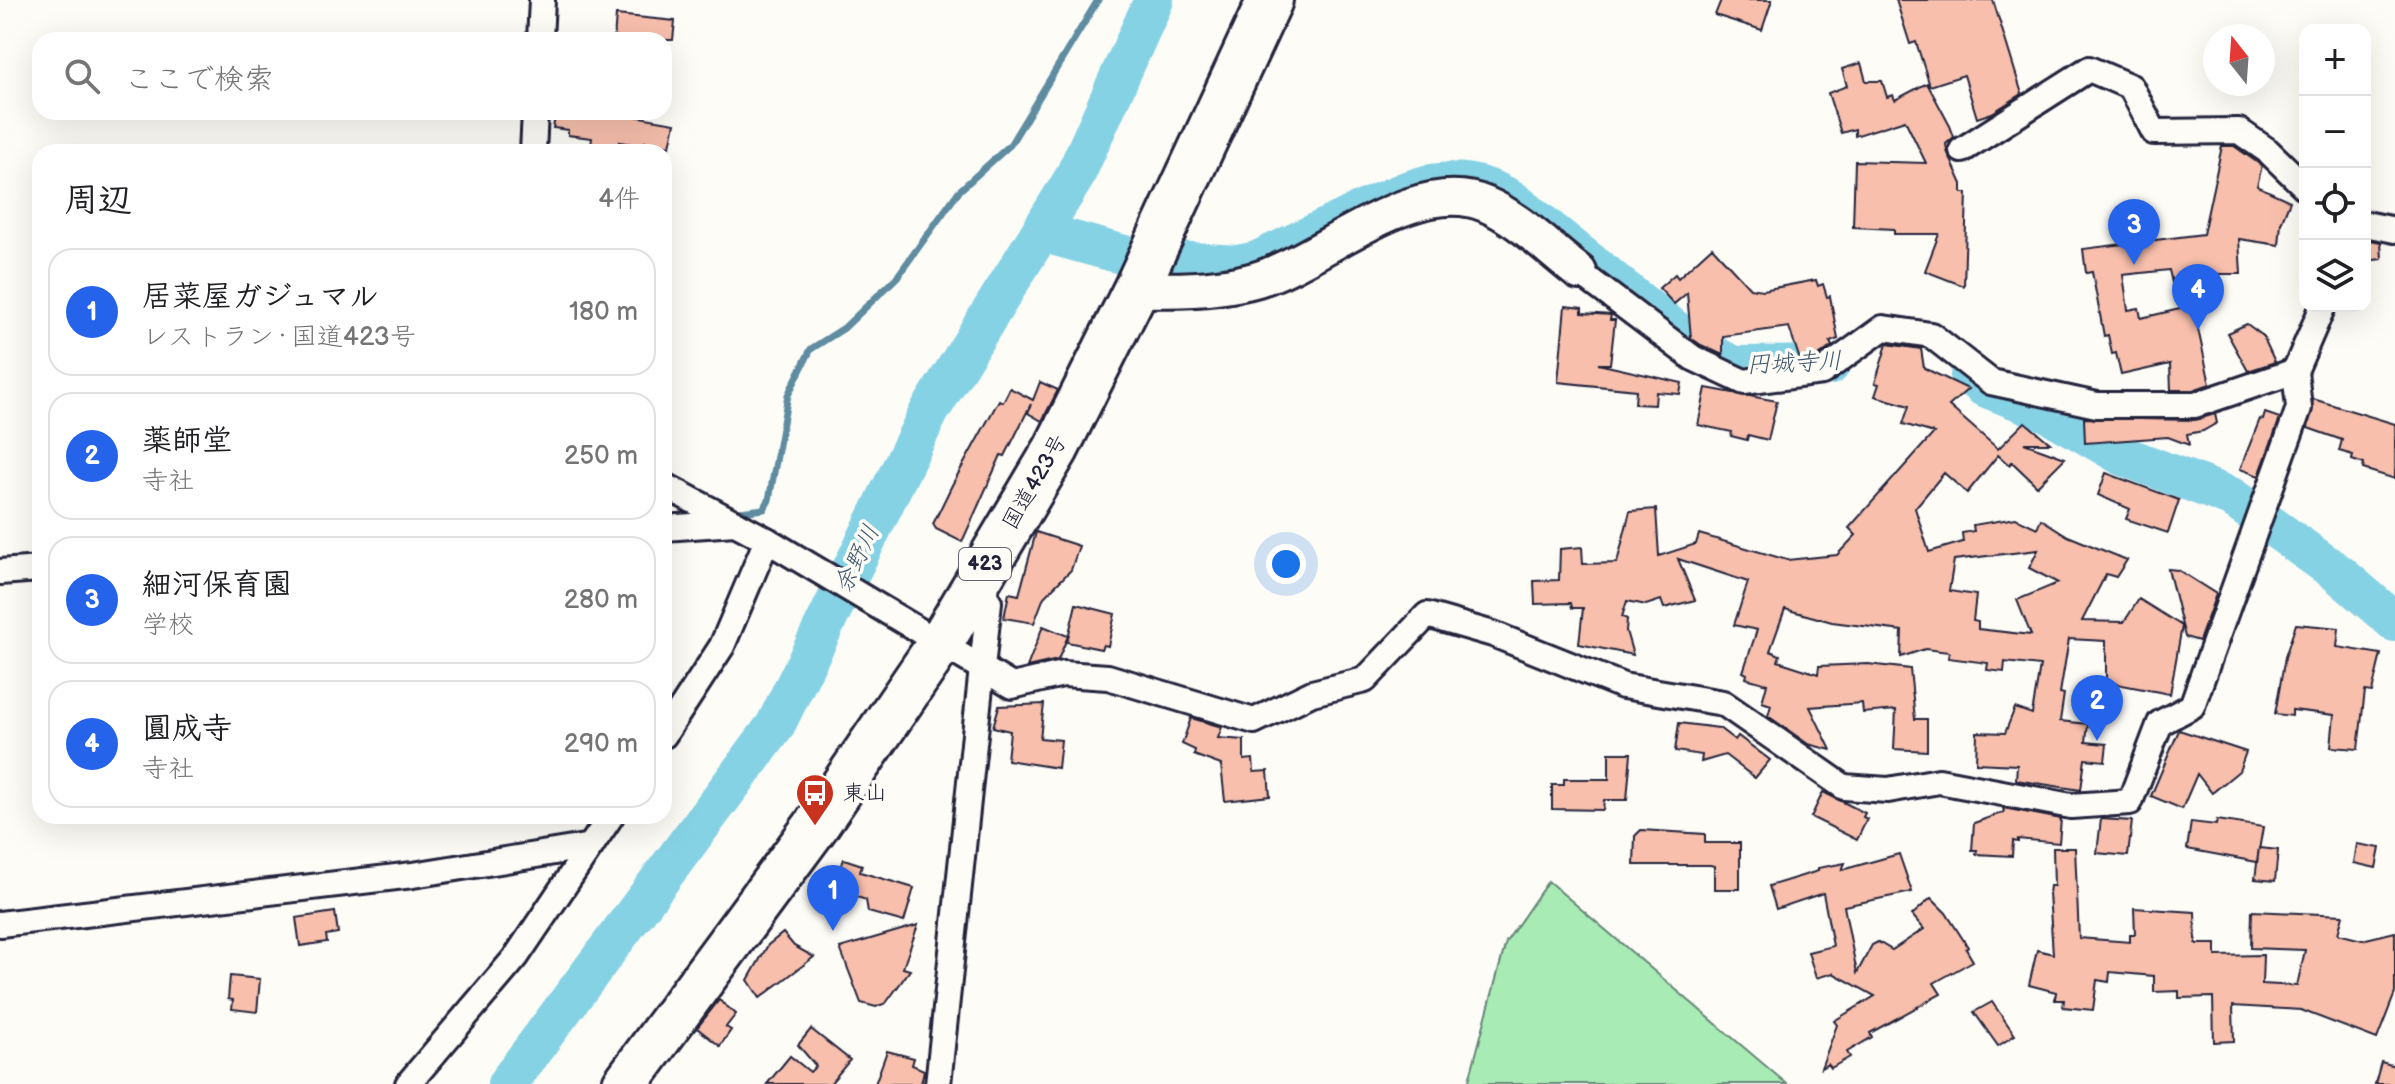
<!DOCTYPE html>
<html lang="ja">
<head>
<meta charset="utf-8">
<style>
  :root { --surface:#fff; --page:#f6f6f6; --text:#202124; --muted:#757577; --line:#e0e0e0; --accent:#2563eb }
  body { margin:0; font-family:"Balsamiq Sans","Klee One",sans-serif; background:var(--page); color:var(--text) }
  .controls { position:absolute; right:24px; top:24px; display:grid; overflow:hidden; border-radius:16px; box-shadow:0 8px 32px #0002 }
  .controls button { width:72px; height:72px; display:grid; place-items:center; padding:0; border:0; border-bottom:2px solid var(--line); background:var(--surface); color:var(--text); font:40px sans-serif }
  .compass { position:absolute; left:2203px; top:24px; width:72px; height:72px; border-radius:50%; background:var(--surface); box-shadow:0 8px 32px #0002; rotate:343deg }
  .you { position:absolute; left:1286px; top:564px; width:28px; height:28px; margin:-20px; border:6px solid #fff; border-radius:50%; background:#1a73e8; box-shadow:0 0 0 12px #1a73e833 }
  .badge { display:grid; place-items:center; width:52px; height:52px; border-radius:50%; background:var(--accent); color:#fff; font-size:26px; font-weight:700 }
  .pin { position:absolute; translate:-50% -66px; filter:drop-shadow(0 2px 4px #0008) }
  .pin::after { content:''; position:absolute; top:42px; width:28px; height:24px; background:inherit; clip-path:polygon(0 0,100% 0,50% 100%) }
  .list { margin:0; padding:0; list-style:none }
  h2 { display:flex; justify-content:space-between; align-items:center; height:104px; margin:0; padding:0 32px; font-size:34px }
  h2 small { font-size:26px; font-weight:400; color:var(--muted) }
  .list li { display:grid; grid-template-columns:52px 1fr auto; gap:24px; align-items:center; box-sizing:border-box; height:128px; margin:0 16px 16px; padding:0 16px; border:2px solid var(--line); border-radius:24px }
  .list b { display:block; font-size:30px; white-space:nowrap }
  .list p { margin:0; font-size:26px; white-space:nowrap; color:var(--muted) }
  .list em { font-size:26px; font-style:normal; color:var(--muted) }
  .icon { flex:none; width:44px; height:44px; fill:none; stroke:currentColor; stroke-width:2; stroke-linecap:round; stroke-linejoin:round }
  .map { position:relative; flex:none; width:2395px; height:1084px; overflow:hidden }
  .search { position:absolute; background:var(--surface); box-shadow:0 8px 32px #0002; left:32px; top:32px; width:640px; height:88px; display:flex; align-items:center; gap:20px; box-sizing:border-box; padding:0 28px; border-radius:24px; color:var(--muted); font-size:30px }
  .panel { position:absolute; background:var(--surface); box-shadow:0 8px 32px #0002; left:32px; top:144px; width:640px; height:680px; border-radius:24px }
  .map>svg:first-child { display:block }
  .green { fill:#a8ebb4; stroke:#658678; stroke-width:2 }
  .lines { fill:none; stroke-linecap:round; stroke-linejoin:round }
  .stream { stroke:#5e8ca1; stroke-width:7 }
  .river { stroke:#86d2e5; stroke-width:40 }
  .building { fill:#f7bfac; stroke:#22223b; stroke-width:2; fill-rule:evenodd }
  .street-casing { stroke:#22223b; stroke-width:30 }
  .secondary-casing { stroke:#22223b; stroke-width:40 }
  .highway-casing { stroke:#22223b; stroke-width:50 }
  .street { stroke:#fdfcf7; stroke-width:24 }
  .secondary { stroke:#fdfcf7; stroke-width:34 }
  .highway { stroke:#fdfcf7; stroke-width:44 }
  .labels { text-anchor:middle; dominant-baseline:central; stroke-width:7; stroke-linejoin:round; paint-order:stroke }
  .shield { fill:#fdfcf7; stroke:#646373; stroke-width:2 }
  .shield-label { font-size:20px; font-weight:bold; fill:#22223b }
  .street-label { font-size:22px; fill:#22223b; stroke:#fdfcf7 }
  .poi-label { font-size:22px; fill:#22223b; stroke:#fdfcf7; text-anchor:start }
  .water-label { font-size:24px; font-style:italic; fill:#40576e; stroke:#fdfcf7 }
</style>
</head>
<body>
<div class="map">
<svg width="2395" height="1084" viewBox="0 0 2395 1084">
  <rect width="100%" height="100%" fill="#fdfcf7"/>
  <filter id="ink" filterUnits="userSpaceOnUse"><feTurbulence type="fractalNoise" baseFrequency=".0125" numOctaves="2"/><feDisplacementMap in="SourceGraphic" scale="16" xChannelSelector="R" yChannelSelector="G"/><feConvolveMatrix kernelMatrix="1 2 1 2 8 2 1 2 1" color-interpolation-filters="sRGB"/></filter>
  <g filter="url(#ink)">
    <polygon class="green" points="1548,881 1787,1084 1468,1084 1506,942"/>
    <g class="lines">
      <polyline class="stream" points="740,512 764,509 769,500 788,395 811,349 844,328 897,277 959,191 1010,145 1098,0"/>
      <g class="river">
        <polyline points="1041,232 1128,256"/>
        <path d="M1176,261l61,4 20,-4c31,-15 63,-30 94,-45 57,-27 101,-52 161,-16l184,147 38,19 96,-1"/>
        <polyline points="1970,375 1984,387 2047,412 2121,455 2231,497 2339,574 2395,622"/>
        <polyline points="507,1084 775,726 929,412 1074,178 1154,0"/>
      </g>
    </g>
    <g class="building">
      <polygon points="1721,0 1772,0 1762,30 1715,15"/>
      <polygon points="1896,0 1993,0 2022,94 1992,113 1977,118 1964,75 1930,86 1916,42 1910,44"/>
      <polygon points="616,15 675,21 673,40 614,40"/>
      <polygon points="1861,63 1866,81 1882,81 1887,97 1893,95 1895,100 1927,83 1950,126 1954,137 1946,144 1947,151 1962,184 1962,193 1967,193 1964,286 1925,271 1939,234 1894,234 1894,229 1853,227 1855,161 1926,163 1905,120 1855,136 1855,129 1841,133 1828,93 1847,86 1842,69"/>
      <polygon points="556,112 628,112 628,115 675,123 670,146 645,142 644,146 619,142 618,150 591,146 592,138 568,135 568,130 553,128"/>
      <polygon points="2222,146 2234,146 2258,163 2262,166 2257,186 2290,201 2281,223 2279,245 2239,239 2241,274 2188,274 2193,297 2175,295 2169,270 2123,275 2128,310 2139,308 2141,318 2193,306 2210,384 2193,390 2171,390 2170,364 2121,375 2116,353 2112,354 2108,335 2104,336 2092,272 2086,273 2083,249 2203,234"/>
      <polygon points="2365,239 2381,242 2382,259 2365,261"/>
      <polygon points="1712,247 1750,288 1763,290 1816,280 1818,286 1823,284 1827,297 1830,296 1838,339 1830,342 1832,346 1816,358 1800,360 1789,327 1723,336 1723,355 1701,345 1691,338 1687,293 1674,304 1659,288 1675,274 1678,278"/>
      <polygon points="1565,306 1582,308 1582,313 1611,315 1610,320 1615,320 1610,364 1598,364 1682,383 1680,394 1656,392 1655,405 1635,404 1636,390 1558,382"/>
      <polygon points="2247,324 2263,336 2275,362 2248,371 2227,333"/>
      <path d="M1887,344l34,5 3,19 44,21 -19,17 49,43 27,-27 25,21h-26l41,15 -28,28 -25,-24 -3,3 -11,-10 -31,38 -23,-20 -29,35 14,44 34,-10 -1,-9 12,-2 -1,-6 43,-7 21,10 4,-9 27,17 59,24 -11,17 -10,-3 -24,47 42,1 15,-23 43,27 -12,68 -64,-12v-41l-37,-2 -9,54 4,1 -4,27 28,3 -2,18 21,2 -2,17 -20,-2 -4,31 -65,-10 1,-15 -41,-2 1,-31 28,1 10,-25 17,6 8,-48 -35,-4 -1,10 -17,-2 1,-7 -40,-5 1,-6 -24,-3 -24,8 1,-26 -70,-9 -47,-13 -15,42 10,4 -2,6 40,13 1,-8 49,-2 42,5 5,50h12v32l-33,-2 2,-39 -33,3 -1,-10 -52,4 21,43 -23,-6 -40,-28 3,-11 -9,-3 5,-18 -21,-6 1,-4 -4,-2 14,-42 -23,-5 14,-43 -70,-23 17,41 -31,8 -3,-8 -15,5 -19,-4 -5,16 5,2 -1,12 7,24 -54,-11 4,-36h-11l-1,-5 -36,1 -1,-23 25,-1 1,-31 22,-2 1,17 34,-1 13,-52 26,-2 3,47 37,-12 3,-10 88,26 50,-5 19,-20 -7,-7 85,-95 -31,-9 6,-18 -34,-10 4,-12 -4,-1zM2038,550l-9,18 29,15 -41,17 14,35 -53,-6v-7l-5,-1 3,-26 -27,-4 5,-31z"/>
      <polygon points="1040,382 1058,390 1042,421 1028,413 1031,404 1005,456 1001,455 962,542 936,529 933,524 952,485 999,400 1003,402 1010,388 1033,400"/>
      <polygon points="1706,388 1777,401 1768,440 1748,435 1747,440 1731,436 1732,432 1698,425"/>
      <polygon points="2313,399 2395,424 2395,479 2363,469 2364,464 2352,460 2353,455 2339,451 2342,440 2308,428"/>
      <polygon points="2265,413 2280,418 2259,476 2240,469 2260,419 2263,420"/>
      <polygon points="2215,414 2217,423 2203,431 2187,434 2189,445 2168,437 2085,443 2084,418 2195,420"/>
      <polygon points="2106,473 2179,500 2168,533 2126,519 2130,509 2098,495"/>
      <polygon points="1036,532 1079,546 1071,570 1044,597 1034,623 1004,618 1009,593 1019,595"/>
      <polygon points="2168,569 2178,570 2216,594 2199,641 2185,637"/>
      <polygon points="1076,604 1115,614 1108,646 1103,645 1101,649 1067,642"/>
      <polygon points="2296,624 2339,628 2337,647 2381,654 2372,692 2365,691 2358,749 2331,747 2334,715 2292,710 2292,716 2275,714 2285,657"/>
      <polygon points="1043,626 1068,636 1058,660 1027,667"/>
      <polygon points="1044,704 1040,738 1061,740 1058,768 1007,760 1010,731 993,727 999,706"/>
      <polygon points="1191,718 1222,727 1218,738 1244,740 1244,760 1253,759 1254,772 1268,771 1270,796 1225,801 1221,765 1194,755 1195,750 1182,744"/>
      <polygon points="1679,723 1719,728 1735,740 1738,736 1770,760 1755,778 1725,755 1701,762 1702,755 1675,751"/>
      <polygon points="2179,730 2246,752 2239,771 2212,793 2197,774 2182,809 2151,796"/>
      <polygon points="1609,753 1631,753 1627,800 1604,800 1603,810 1552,809 1552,785 1564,785 1564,779 1609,779"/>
      <polygon points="1823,792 1865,813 1863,817 1867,819 1857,840 1811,817"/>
      <polygon points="2003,808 2061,819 2059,843 2018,839 2018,842 2013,841 2012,856 1976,854 1977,850 1972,850 1974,823 2004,812"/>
      <polygon points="2101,819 2132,821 2128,856 2097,853"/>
      <polygon points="2217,820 2263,827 2257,862 2187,849 2191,822 2216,825"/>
      <polygon points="1641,830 1705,834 1705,843 1740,843 1740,889 1714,889 1714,866 1710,865 1634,865 1635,836"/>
      <polygon points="2357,844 2380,848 2376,868 2354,863"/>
      <polygon points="2053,848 2075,848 2079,938 2130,942 2130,934 2135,934 2134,908 2195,912 2196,944 2216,944 2216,956 2263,955 2262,984 2297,986 2305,950 2251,948 2252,911 2343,915 2338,934 2362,940 2395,932 2395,993 2377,1039 2301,1010 2233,1006 2234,1041 2214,1042 2213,997 2179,998 2179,991 2154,992 2154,976 2110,972 2109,982 2097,980 2093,1010 2063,1007 2064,1000 2055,1000 2056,992 2029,985 2037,950 2053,954 2049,893 2050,886 2054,886"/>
      <polygon points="2259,848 2278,850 2275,881 2255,879"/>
      <polygon points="1899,854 1912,892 1844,906 1857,973 1872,945 1878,942 1892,950 1924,929 1912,915 1931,898 1946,913 1968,947 1966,949 1973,961 1934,983 1941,994 1870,1033 1872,1037 1847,1052 1850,1057 1831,1068 1828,1064 1821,1068 1837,1025 1834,1021 1875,996 1833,973 1816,978 1808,952 1833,946 1823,893 1776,909 1769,886 1818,871 1818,868 1845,863 1842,870"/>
      <polygon points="844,859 862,865 860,872 914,888 904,922 868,912 866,900 828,887 834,868 840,870"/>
      <polygon points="335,912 338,933 326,935 327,942 300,946 296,918"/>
      <polygon points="918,925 903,968 910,970 886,1003 876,1007 861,1003 840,948"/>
      <polygon points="783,933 794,946 814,957 760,998 748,980 768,945"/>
      <polygon points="230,976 260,979 257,1012 232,1009 233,1000 228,999"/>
      <polygon points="719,1000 736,1014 726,1027 731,1030 720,1046 697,1028"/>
      <polygon points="1992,1002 2015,1035 1998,1046 1974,1012"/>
      <polygon points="811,1029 850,1060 830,1084 767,1084 790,1056 810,1072 816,1066 798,1045"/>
      <polygon points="887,1051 914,1058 912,1065 924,1070 921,1084 875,1084"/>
      <polygon points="2381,1062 2395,1066 2395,1084 2375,1084"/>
    </g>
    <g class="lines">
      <defs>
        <g id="street">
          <polyline points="540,40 542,0"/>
          <polyline points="1962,150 2089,69 2131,87 2154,132 2239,131 2268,151 2305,187"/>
          <polyline points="533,152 535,112"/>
          <polyline points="2365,224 2395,230"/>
          <polyline points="1579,272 1693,358 1744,382 1822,372 1883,328 1931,335 1991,382 2097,405 2195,405 2295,371 2323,306"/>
          <polyline points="664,485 767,540 1012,686 1063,674 1108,677 1254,721 1312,693 1365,680 1427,615 1493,634 1623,686 1723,703 1844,787 1888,790 1939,781 2071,806 2130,802 2160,723 2192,706 2299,408 2295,371"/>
          <polyline points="664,528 735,523"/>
          <polyline points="0,572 40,569"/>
          <polyline points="664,735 722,646 767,540"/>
          <polyline points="0,924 413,875 591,846"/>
          <polyline points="408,1084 516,957 611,816"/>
          <polyline points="938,1084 989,602 975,582"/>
        </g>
        <path id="secondary" d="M1136,289c39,2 84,1 122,-10 65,-20 158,-105 227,-75 34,14 65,46 94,68"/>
        <polyline id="highway" points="625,1084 815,827 942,641 1056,449 1136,289 1270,0"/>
      </defs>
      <use href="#street" class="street-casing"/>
      <use href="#secondary" class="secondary-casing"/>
      <use href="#highway" class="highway-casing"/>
      <use href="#street" class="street"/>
      <use href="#secondary" class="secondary"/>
      <use href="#highway" class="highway"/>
    </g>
  </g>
  <defs>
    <symbol id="bus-pin" viewBox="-11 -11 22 30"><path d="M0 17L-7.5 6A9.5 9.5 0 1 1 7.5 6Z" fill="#c8321e" stroke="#fdfcf7"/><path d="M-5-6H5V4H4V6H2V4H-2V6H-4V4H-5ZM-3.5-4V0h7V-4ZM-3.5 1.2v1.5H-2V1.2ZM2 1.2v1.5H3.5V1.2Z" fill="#fff"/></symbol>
  </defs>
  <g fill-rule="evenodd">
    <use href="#bus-pin" x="793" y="771" width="44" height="60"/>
  </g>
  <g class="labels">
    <rect class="shield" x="959" y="548" width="52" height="32" rx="6"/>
    <g class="shield-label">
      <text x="985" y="564">423</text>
    </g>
    <g class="street-label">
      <text transform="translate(1035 482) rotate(-60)">国道423号</text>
    </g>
    <g class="poi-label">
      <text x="843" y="793">東山</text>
    </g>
    <g class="water-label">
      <text transform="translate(1794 363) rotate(-3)">円城寺川</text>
      <text transform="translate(857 559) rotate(-64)">余野川</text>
    </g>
  </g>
</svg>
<div class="controls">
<button>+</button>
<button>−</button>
<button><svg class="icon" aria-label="locate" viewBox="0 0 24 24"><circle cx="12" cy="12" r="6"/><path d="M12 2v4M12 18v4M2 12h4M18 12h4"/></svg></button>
<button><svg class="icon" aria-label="layers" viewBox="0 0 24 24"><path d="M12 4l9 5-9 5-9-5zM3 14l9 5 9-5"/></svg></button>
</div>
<svg class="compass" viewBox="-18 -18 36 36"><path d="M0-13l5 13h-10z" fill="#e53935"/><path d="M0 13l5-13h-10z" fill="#757577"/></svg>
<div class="you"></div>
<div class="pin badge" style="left:833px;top:931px">1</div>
<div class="pin badge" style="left:2097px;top:741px">2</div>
<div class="pin badge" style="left:2134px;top:265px">3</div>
<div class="pin badge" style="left:2198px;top:330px">4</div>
<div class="search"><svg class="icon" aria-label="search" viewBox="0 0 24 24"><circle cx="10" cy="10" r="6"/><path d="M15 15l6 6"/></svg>ここで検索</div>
<section class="panel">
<h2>周辺<small>4件</small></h2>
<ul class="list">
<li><span class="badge">1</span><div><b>居菜屋ガジュマル</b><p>レストラン · 国道423号</p></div><em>180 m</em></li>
<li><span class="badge">2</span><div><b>薬師堂</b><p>寺社</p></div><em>250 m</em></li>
<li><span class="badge">3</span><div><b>細河保育園</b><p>学校</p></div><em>280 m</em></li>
<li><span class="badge">4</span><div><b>圓成寺</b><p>寺社</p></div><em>290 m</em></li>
</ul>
</section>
</div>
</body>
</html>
